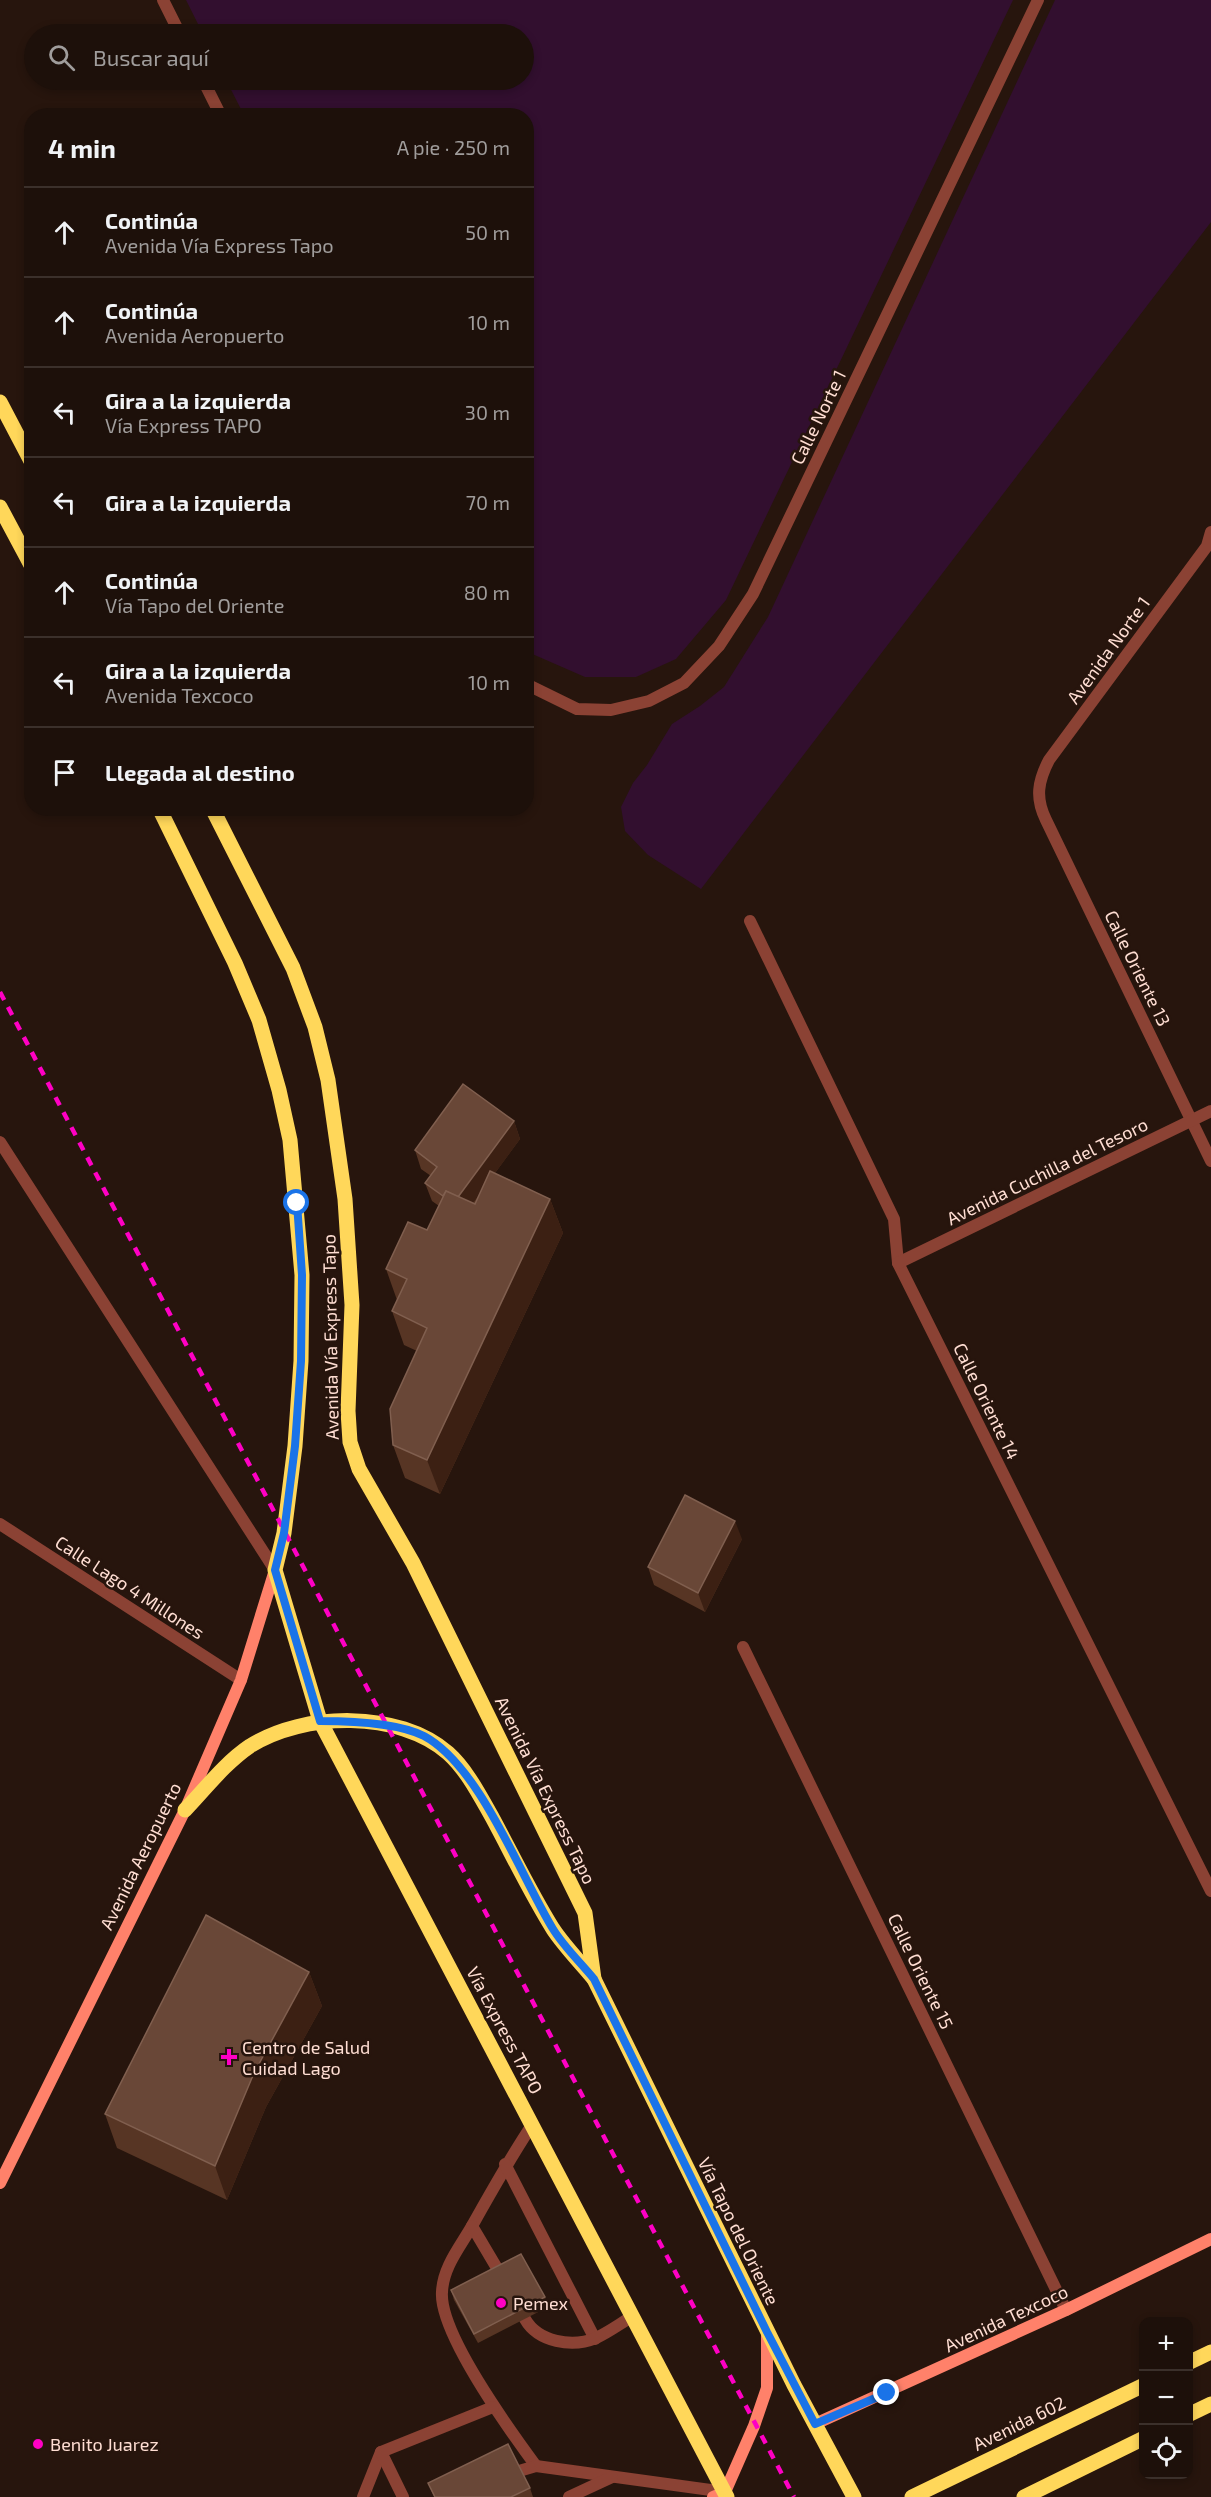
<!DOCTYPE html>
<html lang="es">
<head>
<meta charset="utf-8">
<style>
  :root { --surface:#1d100a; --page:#2a1e18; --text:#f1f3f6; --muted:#a09d9c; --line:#3b302b }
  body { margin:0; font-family:"Exo 2",sans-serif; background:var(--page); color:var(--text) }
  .controls { position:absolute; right:18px; bottom:18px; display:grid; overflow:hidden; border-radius:12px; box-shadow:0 3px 9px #0003 }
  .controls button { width:54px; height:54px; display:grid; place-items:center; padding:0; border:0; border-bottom:2px solid var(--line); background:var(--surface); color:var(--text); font:30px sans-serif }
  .stop { position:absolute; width:18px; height:18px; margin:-14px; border:4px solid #1a73e8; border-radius:50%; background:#fff }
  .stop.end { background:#1a73e8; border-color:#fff; box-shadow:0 2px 6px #0008 }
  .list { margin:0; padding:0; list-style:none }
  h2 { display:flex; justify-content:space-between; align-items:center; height:78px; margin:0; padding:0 24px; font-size:26px }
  h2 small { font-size:20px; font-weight:400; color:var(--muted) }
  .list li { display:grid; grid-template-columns:39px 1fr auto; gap:18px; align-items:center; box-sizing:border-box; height:90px; padding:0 24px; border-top:2px solid var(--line) }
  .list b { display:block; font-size:22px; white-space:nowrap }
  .list p { margin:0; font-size:20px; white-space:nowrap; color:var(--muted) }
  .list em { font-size:20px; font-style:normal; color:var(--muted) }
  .icon { flex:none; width:33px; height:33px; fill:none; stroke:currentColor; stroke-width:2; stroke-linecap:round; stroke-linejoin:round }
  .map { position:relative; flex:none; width:1211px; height:2497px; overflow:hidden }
  .search { position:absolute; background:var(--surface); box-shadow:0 3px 9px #0003; left:24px; top:24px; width:510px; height:66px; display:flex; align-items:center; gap:15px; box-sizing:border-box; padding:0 21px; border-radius:33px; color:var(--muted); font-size:22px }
  .panel { position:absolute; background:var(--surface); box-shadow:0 3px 9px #0003; left:24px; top:108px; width:510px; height:708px; border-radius:24px }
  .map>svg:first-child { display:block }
  .green { fill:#320f2f }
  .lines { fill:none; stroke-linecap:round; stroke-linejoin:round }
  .service { stroke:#8b4234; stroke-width:12 }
  .minor { stroke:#8b4234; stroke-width:12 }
  .secondary { stroke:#ff816a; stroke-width:12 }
  .primary { stroke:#ffd75a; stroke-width:15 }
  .rail { stroke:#fe00c4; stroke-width:4.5; stroke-dasharray:9 8; stroke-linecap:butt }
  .wall { fill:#573524 }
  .shaded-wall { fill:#3c2013 }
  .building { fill:#694737; stroke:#805f4f; stroke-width:1.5 }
  .route { stroke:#1a73e8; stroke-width:8 }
  .poi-dot { fill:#fe00c4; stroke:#27150d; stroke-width:2 }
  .labels { text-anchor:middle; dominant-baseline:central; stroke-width:5; stroke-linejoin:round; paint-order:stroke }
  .street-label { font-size:18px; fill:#ffded3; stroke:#27150d }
  .poi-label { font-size:18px; fill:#ffded3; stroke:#27150d; text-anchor:start }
</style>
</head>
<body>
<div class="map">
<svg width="1211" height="2497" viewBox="0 0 1211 2497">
  <rect width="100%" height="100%" fill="#27150d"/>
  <g class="green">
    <polygon points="186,0 1013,0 726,600 676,659 636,677 585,677 530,653 527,650 526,116 244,115 226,80 524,80 524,34 203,34"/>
    <polygon points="1055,0 1211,0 1211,222 701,889 648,855 625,831 621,807 633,783 647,765 672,724 700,706 724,687 768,617"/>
  </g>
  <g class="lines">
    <g class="service">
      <polyline points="163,0 180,34"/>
      <polyline points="203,80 221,116"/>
      <polyline points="526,684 577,709 611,710 649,701 684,683 719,646 753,594 1038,0"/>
      <path d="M532,2125c-22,33 -41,67 -60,101 -12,21 -29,41 -30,66 -3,41 69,140 94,174"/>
      <polyline points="505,2164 595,2339"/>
      <polyline points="472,2226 501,2275"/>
      <path d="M525,2319c13,23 47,29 71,19 13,-6 25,-15 37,-22"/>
      <polyline points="519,2471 536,2466 725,2492"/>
      <polyline points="363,2497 381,2452"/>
      <polyline points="403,2497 381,2452 493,2407"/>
      <polyline points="569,2497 612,2477"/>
    </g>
    <g class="minor">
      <path d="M1211,532l-4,14 -158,214c-11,21 -14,38 -3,60l165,341"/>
      <polyline points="750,921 894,1219 898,1263 1211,1891"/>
      <polyline points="0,1142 275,1570"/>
      <polyline points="898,1263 1211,1111"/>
      <polyline points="0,1524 241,1680"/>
      <polyline points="743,1647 1066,2310"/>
    </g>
    <g class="secondary">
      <polyline points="0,2183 185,1810 241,1680 275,1570"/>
      <polyline points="815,2424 1066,2310 1211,2239"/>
      <polyline points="713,2497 725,2492 754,2426 767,2388 767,2334"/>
    </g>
    <g class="primary">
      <polyline points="0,402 32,463"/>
      <polyline points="0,507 32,567"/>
      <polyline points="159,808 235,963 259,1020 279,1090 290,1140 302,1275 301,1361 295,1446 284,1533 275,1570 320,1721 727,2497"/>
      <polyline points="212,808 293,968 315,1027 328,1080 345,1199 352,1305 348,1411 350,1442 359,1469 413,1563 585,1913 594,1979"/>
      <path d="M185,1810c21,-22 40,-47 65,-64 54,-34 149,-36 198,7 19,17 32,43 44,64 20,37 39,77 61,112 12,18 28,34 41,50l200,406 60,112"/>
      <polyline points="1188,2363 1211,2352"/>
      <polyline points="1188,2415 1211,2404"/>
      <polyline points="912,2497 1144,2385"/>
      <polyline points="1024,2497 1144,2438"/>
    </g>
    <polyline class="rail" points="0,992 794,2497"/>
  </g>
  <g class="wall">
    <polygon points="514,1121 520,1139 495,1173 550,1199 563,1233 440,1494 405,1478 393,1445 417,1351 404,1345 392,1311 397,1300 386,1269 427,1230 439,1206 432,1201 425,1183 431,1176 421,1169 415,1150"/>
    <polygon points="742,1539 705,1612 654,1585 648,1567"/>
    <polygon points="309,1972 322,2006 266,2107 227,2200 117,2148 105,2114"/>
    <polygon points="451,2290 545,2297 548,2307 478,2343 454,2300"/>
    <polygon points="428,2483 530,2488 533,2497 434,2497"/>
  </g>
  <g class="shaded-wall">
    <polygon points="514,1121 520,1139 460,1221 453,1203"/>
    <polygon points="550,1199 563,1233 440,1494 427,1460"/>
    <polygon points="735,1521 742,1539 705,1612 698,1593"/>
    <polygon points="309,1972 322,2006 266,2107 227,2200 215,2166 254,2073"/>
  </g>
  <g class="building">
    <polygon points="463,1084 514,1121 458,1197 446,1191 443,1196 425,1183 437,1167 415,1150"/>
    <polygon points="490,1171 550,1199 427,1460 393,1445 390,1409 427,1328 392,1311 407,1279 386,1269 408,1222 427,1230 446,1191 475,1204"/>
    <polygon points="685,1495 735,1521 698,1593 648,1567"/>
    <polygon points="206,1915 309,1972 254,2073 215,2166 105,2114"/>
    <polygon points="521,2254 545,2297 474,2334 451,2290"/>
    <polygon points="508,2444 530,2488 511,2497 435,2497 428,2483"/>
  </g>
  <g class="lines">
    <path class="route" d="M297,1203l5,72 -1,86 -6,85 -11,87 -9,37 45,151c30,0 78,2 104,15 56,30 96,139 129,193 11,18 28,34 41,50l173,353 48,92 72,-31"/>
  </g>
  <g class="poi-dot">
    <path d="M226 2048h6v6h6v6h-6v6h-6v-6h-6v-6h6z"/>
    <circle cx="501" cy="2303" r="6"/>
    <circle cx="38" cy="2444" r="6"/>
  </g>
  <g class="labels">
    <g class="street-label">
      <text transform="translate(818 417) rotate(-64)">Calle Norte 1</text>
      <text transform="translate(1108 650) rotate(-54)">Avenida Norte 1</text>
      <text transform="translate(1138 968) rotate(64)">Calle Oriente 13</text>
      <text transform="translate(1047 1171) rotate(-26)">Avenida Cuchilla del Tesoro</text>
      <text transform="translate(330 1337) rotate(-91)">Avenida Vía Express Tapo</text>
      <text transform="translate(987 1401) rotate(64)">Calle Oriente 14</text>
      <text transform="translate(130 1587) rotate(33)">Calle Lago 4 Millones</text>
      <text transform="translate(546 1790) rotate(64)">Avenida Vía Express Tapo</text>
      <text transform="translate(140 1856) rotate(-64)">Avenida Aeropuerto</text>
      <text transform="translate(921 1971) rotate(64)">Calle Oriente 15</text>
      <text transform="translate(505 2030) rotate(62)">Vía Express TAPO</text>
      <text transform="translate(739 2231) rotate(64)">Vía Tapo del Oriente</text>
      <text transform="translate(1006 2318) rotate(-25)">Avenida Texcoco</text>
      <text transform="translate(1019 2423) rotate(-26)">Avenida 602</text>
    </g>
    <g class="poi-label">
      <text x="242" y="2047">Centro de Salud<tspan x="242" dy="21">Cuidad Lago</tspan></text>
      <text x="513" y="2303">Pemex</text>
      <text x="50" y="2444">Benito Juarez</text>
    </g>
  </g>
</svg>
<div class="controls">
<button>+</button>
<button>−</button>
<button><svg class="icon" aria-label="locate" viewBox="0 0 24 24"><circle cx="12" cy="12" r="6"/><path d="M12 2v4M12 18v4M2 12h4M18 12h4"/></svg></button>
</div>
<div class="stop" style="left:297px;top:1203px"></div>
<div class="stop end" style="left:887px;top:2393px"></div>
<div class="search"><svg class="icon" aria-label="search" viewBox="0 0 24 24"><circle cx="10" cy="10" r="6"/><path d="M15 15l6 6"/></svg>Buscar aquí</div>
<section class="panel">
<h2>4 min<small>A pie · 250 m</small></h2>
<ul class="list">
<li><svg class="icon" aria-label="ahead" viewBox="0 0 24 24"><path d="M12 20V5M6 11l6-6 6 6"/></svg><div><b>Continúa</b><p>Avenida Vía Express Tapo</p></div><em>50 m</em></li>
<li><svg class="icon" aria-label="ahead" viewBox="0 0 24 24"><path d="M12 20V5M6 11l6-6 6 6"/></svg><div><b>Continúa</b><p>Avenida Aeropuerto</p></div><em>10 m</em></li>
<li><svg class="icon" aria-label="left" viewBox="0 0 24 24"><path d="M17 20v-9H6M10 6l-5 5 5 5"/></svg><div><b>Gira a la izquierda</b><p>Vía Express TAPO</p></div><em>30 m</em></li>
<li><svg class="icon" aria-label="left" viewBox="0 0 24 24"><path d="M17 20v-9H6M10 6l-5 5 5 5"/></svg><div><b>Gira a la izquierda</b></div><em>70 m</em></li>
<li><svg class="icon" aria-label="ahead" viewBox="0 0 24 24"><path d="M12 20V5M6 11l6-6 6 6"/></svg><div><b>Continúa</b><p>Vía Tapo del Oriente</p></div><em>80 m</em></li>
<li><svg class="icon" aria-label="left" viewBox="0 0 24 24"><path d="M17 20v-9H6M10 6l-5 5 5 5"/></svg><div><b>Gira a la izquierda</b><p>Avenida Texcoco</p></div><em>10 m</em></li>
<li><svg class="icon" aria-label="arrive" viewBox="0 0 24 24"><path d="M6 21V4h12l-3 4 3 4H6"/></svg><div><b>Llegada al destino</b></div></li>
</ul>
</section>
</div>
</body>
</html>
